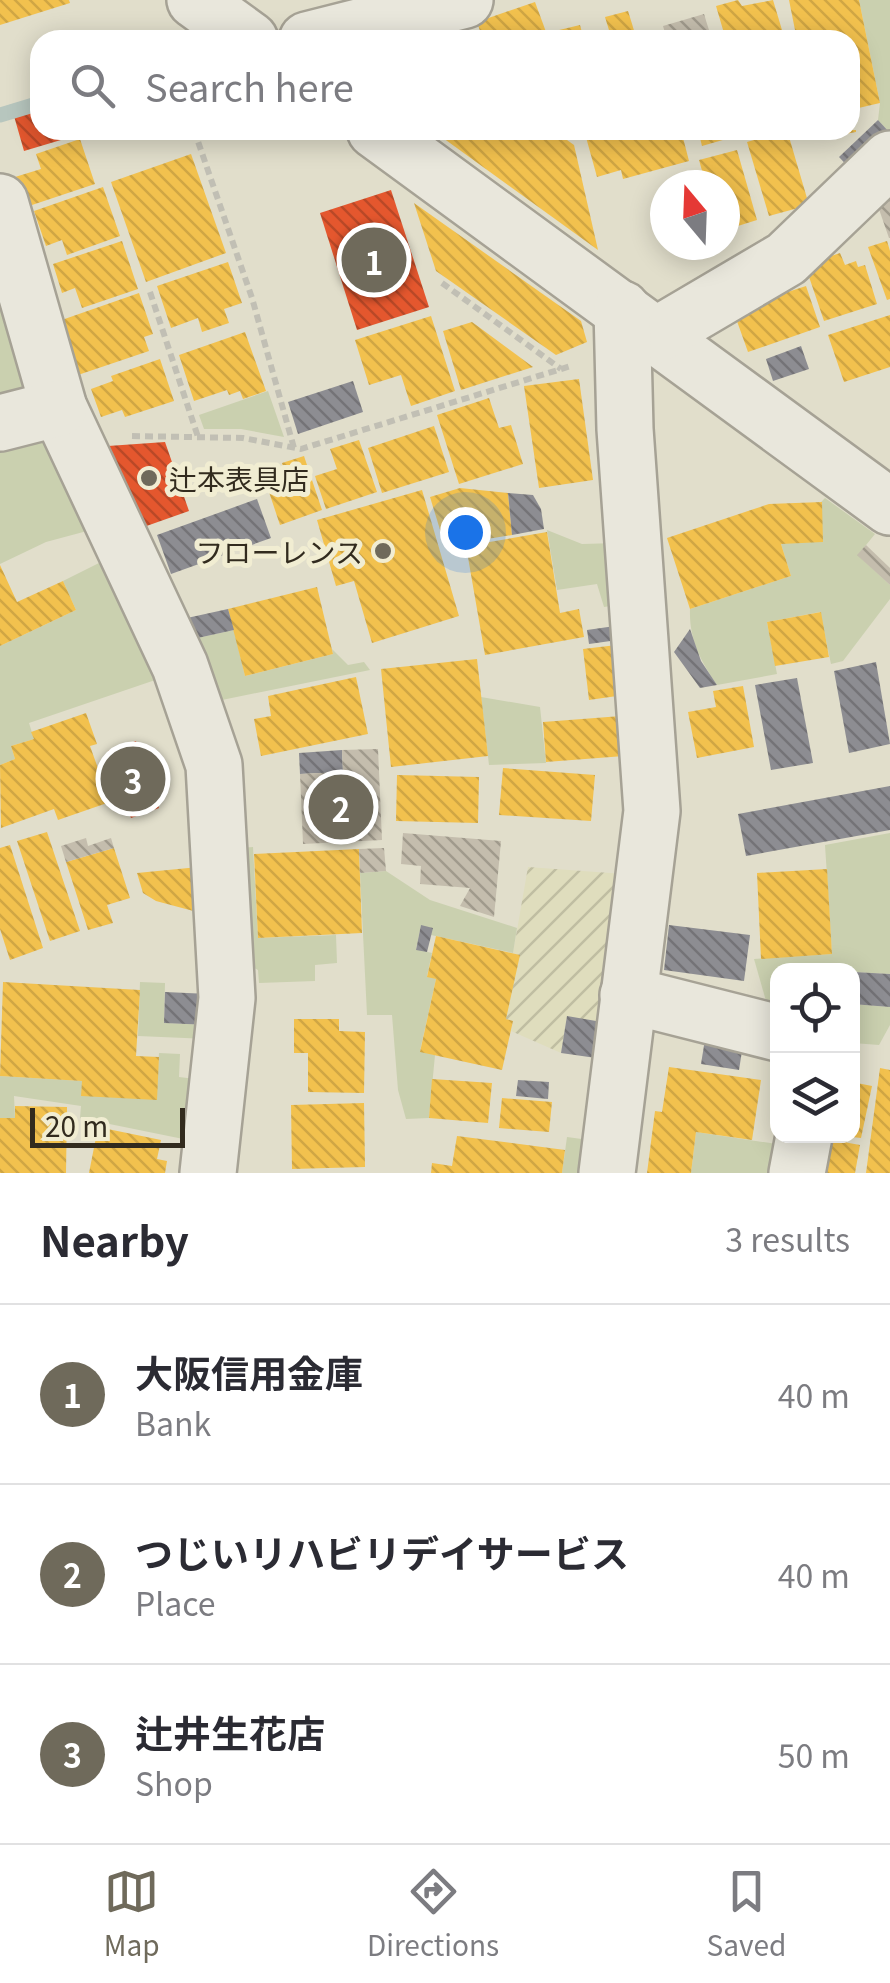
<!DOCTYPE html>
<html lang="en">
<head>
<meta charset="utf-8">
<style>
  :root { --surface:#fff; --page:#f2f2f3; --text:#2b2b33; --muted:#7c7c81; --line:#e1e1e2; --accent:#6f6a5b }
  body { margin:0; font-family:Georgia,"Noto Sans JP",serif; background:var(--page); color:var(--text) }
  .controls { position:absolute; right:30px; bottom:30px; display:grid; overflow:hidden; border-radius:20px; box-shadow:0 5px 25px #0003 }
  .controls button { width:90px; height:90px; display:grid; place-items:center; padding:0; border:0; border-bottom:2px solid var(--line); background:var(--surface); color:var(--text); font:50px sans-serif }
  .compass { position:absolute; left:650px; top:170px; width:90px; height:90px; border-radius:50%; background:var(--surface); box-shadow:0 5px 25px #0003; rotate:341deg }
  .scale { position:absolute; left:30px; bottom:25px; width:155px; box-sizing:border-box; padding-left:10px; border:5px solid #322b1e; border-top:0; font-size:28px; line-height:35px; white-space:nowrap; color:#322b1e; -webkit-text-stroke:8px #f1edd2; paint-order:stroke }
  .you { position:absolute; left:465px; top:532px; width:35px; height:35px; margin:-25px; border:8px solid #fff; border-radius:50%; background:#1a73e8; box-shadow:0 0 0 15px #1a73e833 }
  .badge { display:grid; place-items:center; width:65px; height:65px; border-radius:50%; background:var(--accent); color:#fff; font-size:32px; font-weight:700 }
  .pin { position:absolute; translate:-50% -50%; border:5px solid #fff; box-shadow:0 2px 10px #0006 }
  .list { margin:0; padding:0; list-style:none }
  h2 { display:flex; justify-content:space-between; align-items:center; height:130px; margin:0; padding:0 40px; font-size:42px }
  h2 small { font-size:32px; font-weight:400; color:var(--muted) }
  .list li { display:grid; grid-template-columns:65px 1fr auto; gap:30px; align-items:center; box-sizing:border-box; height:180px; padding:0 40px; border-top:2px solid var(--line) }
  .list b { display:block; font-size:38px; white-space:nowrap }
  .list p { margin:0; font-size:32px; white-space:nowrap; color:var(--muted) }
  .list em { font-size:32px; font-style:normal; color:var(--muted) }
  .icon { flex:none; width:55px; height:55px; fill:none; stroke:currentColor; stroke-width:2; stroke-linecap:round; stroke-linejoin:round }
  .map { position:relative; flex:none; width:890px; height:1173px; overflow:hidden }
  .search { position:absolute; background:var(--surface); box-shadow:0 5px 25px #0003; left:30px; right:30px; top:30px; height:110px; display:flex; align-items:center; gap:25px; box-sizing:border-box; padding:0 35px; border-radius:30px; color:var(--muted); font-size:38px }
  .sheet { height:670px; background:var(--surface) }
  nav { display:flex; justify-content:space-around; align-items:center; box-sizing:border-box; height:140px; border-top:2px solid var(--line); background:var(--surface); font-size:28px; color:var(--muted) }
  nav a { display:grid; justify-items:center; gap:5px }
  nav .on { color:var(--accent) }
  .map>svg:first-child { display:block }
  .farmland { fill:url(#farmland-furrows) }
  .green { fill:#cad0af }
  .homes { fill:url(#homes-back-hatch) }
  .shops { fill:url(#shops-back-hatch) }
  .industry { fill:url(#industry-back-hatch) }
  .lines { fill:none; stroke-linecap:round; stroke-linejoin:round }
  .stream { stroke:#b7c6be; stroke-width:15 }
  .building { fill:url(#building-back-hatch) }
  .minor-casing { stroke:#a6a295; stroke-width:60 }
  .path { stroke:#c1bfb4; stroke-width:6; stroke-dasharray:8 5; stroke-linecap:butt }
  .minor { stroke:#e9e7dc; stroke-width:55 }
  .poi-dot { fill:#6f6a5b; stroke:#f1edd2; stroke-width:4 }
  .labels { text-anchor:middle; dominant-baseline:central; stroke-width:10; stroke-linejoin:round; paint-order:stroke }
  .poi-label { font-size:28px; fill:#322b1e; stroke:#f1edd2; text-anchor:start }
</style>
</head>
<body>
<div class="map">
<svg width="890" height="1173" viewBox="0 0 890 1173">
  <defs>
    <pattern id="farmland-furrows" width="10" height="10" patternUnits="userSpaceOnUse" patternTransform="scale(2.5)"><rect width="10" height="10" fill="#dfddbd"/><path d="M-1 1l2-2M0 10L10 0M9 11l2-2" fill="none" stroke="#c0bea2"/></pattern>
    <pattern id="homes-back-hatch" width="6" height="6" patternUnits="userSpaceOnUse" patternTransform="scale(2.5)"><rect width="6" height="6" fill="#f2c14e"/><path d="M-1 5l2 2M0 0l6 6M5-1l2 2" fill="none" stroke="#d0a644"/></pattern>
    <pattern id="shops-back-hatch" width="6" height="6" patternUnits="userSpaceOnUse" patternTransform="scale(2.5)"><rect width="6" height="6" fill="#e4572e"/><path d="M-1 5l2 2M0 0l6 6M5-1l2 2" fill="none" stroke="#b94827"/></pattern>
    <pattern id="industry-back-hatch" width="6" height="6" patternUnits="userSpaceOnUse" patternTransform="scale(2.5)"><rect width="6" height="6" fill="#8d8d92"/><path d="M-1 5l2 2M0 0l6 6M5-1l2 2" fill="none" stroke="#747377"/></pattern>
    <pattern id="building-back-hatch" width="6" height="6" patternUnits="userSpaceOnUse" patternTransform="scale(2.5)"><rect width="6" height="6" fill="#c4bdad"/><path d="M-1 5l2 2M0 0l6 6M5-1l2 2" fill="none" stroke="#a09a8c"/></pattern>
  </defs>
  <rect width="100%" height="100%" fill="#e1decb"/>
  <polygon class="farmland" points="528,867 624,874 602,1022 567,1017 561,1053 511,1031 513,1021 506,1019 519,955 513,953"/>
  <g class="green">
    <polygon points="859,0 890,0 890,133 878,120 880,103"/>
    <polygon points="0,271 32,379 25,394 0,402"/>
    <polygon points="268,391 284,437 241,429 204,429 199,415"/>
    <polygon points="49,422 87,531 46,542 0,564 0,436"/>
    <path d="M825,498l50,36 -17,21 32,30v14l-47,62 -12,3 -11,-52 -53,10 10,52 -60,11c-17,-25 -28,-46 -27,-76l101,-33 -10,-32z"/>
    <polygon points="547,530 582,544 617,543 623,604 604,607 597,584 557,590"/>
    <polygon points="103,561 167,676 29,723 34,739 11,746 15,759 0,765 0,646 76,610 63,581"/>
    <polygon points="234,630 245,676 333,654 332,649 348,665 364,662 370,670 217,701 193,639"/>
    <polygon points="481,697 540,707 546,763 489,765"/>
    <polygon points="890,833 890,974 855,972 853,998 852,971 778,971 777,1019 770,1015 754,959 832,954 825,845"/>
    <polygon points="253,847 258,938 336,935 337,963 315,965 315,981 259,983 258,970 245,963 240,848"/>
    <polygon points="386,871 430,900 517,928 513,953 431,935 432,928 421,926 416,949 432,953 427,976 436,979 420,1051 435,1055 429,1118 406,1119 398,1090 392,1015 367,1015 360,873"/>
    <polygon points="140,982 165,983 164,1023 209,1025 208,1039 138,1036"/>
    <polygon points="852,1004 890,1007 890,1025 879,1045 853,1043"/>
    <polygon points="159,1053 180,1054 179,1077 204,1080 198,1142 80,1118 81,1106 14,1096 15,1118 0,1118 0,1076 82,1081 156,1099"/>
    <polygon points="696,1132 790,1146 785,1173 691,1173"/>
    <polygon points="567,1137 589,1140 585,1173 562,1173"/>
  </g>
  <g class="homes">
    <polygon points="0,0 69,0 70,3 0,25"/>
    <polygon points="738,0 742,6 773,0 785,40 726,40 716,6"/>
    <polygon points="789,0 859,0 880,103 850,110 850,40 797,40"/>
    <polygon points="535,2 549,40 483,40 477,22"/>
    <polygon points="628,11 637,40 612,40 605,17"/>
    <polygon points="580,25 584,40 558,40 555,31"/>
    <polygon points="432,130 553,130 574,145 598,250"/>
    <polygon points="584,130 681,130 689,161 623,179 621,170 597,177"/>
    <polygon points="698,130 754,130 754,131 702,146"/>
    <polygon points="787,130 809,205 769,216 747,142"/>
    <polygon points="816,130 856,130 856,132 818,139"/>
    <polygon points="80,139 95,184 26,207 15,177 41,169 36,154"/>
    <polygon points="737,150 757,220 725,230 725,185 706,185 699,160"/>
    <polygon points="191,154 226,253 146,282 111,182"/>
    <polygon points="103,187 120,236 67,255 62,240 46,246 34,211"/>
    <polygon points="414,203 581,321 587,342 556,355 436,271"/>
    <polygon points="122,241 138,289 82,308 75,288 62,293 53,264"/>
    <polygon points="887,241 890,251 890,299 887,300 868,247"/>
    <polygon points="840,253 845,265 856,261 858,267 865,265 877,304 824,321 805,265"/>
    <polygon points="228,262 242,303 224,309 229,323 202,332 198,318 171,328 157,286"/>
    <polygon points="806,286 820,327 748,352 733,310"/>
    <polygon points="139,293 153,334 144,337 149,351 75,376 56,322"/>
    <polygon points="890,315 890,367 844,382 828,335"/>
    <polygon points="431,316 455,391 411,406 401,375 369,385 355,340"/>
    <polygon points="472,322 533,367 461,390 443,331"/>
    <polygon points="245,332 266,391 243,399 240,391 229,395 227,390 194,401 179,355"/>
    <polygon points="160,359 174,401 125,417 122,410 101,417 91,389 113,381 111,376"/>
    <polygon points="579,379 593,480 539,488 524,386"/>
    <polygon points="489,398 499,428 511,425 523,464 459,484 437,415"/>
    <polygon points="434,426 449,472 382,493 368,448"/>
    <polygon points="359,440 377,492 326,509 315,476 337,469 330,449"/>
    <polygon points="304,456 322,510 280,525 264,477 284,470 282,463"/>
    <polygon points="460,488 508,493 512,535 445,546 430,497"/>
    <polygon points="422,490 459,616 372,643 354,581 336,586 317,520"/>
    <polygon points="822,502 823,542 781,544 791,576 690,609 667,538 769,504"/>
    <polygon points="547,532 560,613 579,609 584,637 485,655 466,546"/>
    <polygon points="0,565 17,602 63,581 76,610 0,646"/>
    <polygon points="317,587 333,654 245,676 228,609"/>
    <polygon points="821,612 829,657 775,666 767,622"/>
    <polygon points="625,644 631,694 589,700 583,649"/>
    <polygon points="477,659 488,756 391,767 381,669"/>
    <polygon points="356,677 368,734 261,756 254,719 271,716 268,696"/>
    <polygon points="743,686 754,747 697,758 688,712 716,707 713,691"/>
    <polygon points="86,713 97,744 90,746 110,802 58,820 54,809 1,828 0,765 15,759 11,746 34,739 31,732"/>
    <polygon points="621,716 624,756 546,762 543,722"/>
    <polygon points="503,768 595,775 591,821 499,815"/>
    <polygon points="397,775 479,777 478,823 396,821"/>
    <polygon points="47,832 80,931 50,941 17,841"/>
    <polygon points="10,845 43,948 10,960 0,929 0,848"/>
    <polygon points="114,848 130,898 107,905 113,923 88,930 66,862"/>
    <polygon points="359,849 362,933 258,938 254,854"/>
    <polygon points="209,866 212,916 156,901 143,893 137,873"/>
    <polygon points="827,869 832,954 761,959 757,873"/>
    <polygon points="436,936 520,955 506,1019 513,1021 502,1070 420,1052 436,979 427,977"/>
    <polygon points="3,982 140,990 136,1056 159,1057 157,1100 81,1096 82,1081 0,1076"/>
    <polygon points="294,1019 339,1019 339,1031 365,1032 364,1093 308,1092 308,1053 294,1053"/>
    <polygon points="669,1067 761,1080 752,1140 696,1132 691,1173 647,1173 655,1111 662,1112"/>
    <polygon points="880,1068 890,1070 890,1173 866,1173"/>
    <polygon points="432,1079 492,1083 488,1123 429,1118"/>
    <polygon points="852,1082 872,1086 861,1138 852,1137"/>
    <polygon points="502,1098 552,1102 549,1132 499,1128"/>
    <polygon points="364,1103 365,1167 292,1169 291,1105"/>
    <polygon points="15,1106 67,1107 66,1173 0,1173 0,1118 15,1118"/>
    <polygon points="98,1127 161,1140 157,1159 167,1161 165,1173 89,1173"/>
    <polygon points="457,1136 565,1150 562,1173 431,1173 432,1163 452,1166"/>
    <polygon points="816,1137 860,1145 855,1173 809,1173"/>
  </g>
  <g class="shops">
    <polygon points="40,108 40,130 80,130 81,134 24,151 14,116"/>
    <polygon points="391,190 429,307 357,330 320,213"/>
    <polygon points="165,442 189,511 138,529 108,446"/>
    <polygon points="136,741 159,808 131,818 108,751"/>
  </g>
  <g class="industry">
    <polygon points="878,120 890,133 854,173 839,157"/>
    <polygon points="801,346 809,369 773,381 766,359"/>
    <polygon points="353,381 363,412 298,434 288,402"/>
    <polygon points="508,493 533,495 541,509 544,529 512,535"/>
    <polygon points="257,499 271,538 171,574 157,535"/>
    <polygon points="228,609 234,630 193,639 187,618"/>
    <polygon points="622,625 625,639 589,644 587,630"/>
    <polygon points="690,629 701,661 717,685 700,688 674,652"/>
    <polygon points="876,662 890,744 849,753 834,671"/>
    <polygon points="797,678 813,763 771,770 755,685"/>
    <polygon points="342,750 343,772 300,774 299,753"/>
    <polygon points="890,786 890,830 746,856 738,814"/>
    <polygon points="421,925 433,928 427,952 416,950"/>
    <polygon points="669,925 750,935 744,981 664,970"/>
    <polygon points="854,972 890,974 890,1007 852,1004"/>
    <polygon points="165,992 209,994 209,1025 164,1023"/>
    <polygon points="567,1016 602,1022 596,1058 561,1053"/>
    <polygon points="707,1027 745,1032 739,1070 701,1064"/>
    <polygon points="518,1080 549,1082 548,1099 516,1096"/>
  </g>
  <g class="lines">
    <polyline class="stream" points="0,115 40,103"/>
  </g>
  <g class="building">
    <polygon points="704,14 712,40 667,40 663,26"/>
    <polygon points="890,186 890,238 889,238 873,192"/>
    <polygon points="866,545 890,568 890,585 857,555"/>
    <polygon points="378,749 382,840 303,844 300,774 343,772 342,750"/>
    <polygon points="403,833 501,841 494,917 460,906 470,888 420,884 421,866 401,864"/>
    <polygon points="86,838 88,846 111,838 114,848 66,862 61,846"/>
    <polygon points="384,848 386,871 360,873 359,849"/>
  </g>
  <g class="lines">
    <defs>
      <g id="minor">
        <polyline points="195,0 250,40"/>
        <polyline points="307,40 465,0"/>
        <polyline points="375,130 890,507"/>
        <polyline points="0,202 59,408 180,666 214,765 227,998 208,1173"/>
        <polyline points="657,335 786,259 890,159"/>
        <polyline points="0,423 59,408"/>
        <polyline points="628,995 778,1033"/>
        <polyline points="607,1173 652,811 625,429 622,309"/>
        <polyline points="797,1173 804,1136"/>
      </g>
    </defs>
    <use href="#minor" class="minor-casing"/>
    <g class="path">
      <polyline points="194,130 252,298 294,448"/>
      <polyline points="442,283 561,369"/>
      <polyline points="150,292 198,437"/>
      <polyline points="132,436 243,438 301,449 571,366"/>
    </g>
    <use href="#minor" class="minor"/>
  </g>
  <g class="poi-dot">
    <circle cx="149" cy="478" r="10"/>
    <circle cx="383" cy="551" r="10"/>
  </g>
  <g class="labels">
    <g class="poi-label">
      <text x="169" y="478">辻本表具店</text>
      <text x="363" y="551" text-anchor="end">フローレンス</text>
    </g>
  </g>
</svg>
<div class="controls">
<button><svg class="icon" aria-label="locate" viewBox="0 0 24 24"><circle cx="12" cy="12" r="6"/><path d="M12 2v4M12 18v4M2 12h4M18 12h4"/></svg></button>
<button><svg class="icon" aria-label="layers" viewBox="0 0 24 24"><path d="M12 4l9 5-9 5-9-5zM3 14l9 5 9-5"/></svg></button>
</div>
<svg class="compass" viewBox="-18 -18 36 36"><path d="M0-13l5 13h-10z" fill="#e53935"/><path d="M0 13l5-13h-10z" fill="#7c7c81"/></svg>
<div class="scale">20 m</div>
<div class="you"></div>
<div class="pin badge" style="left:374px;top:260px">1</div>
<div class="pin badge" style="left:341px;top:807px">2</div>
<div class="pin badge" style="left:133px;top:779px">3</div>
<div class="search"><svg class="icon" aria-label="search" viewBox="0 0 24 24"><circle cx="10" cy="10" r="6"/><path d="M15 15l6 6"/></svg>Search here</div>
</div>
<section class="sheet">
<h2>Nearby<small>3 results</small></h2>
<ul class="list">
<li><span class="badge">1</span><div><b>大阪信用金庫</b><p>Bank</p></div><em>40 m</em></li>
<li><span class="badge">2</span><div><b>つじいリハビリデイサービス</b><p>Place</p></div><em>40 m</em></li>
<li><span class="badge">3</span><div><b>辻井生花店</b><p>Shop</p></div><em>50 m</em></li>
</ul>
</section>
<nav>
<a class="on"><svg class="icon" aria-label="map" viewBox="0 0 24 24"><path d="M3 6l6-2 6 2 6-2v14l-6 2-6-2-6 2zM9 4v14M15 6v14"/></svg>Map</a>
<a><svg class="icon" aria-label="directions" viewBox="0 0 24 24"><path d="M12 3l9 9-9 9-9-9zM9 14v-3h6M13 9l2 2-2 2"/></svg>Directions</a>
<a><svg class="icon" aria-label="saved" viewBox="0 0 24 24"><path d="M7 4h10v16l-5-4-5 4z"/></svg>Saved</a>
</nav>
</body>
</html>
